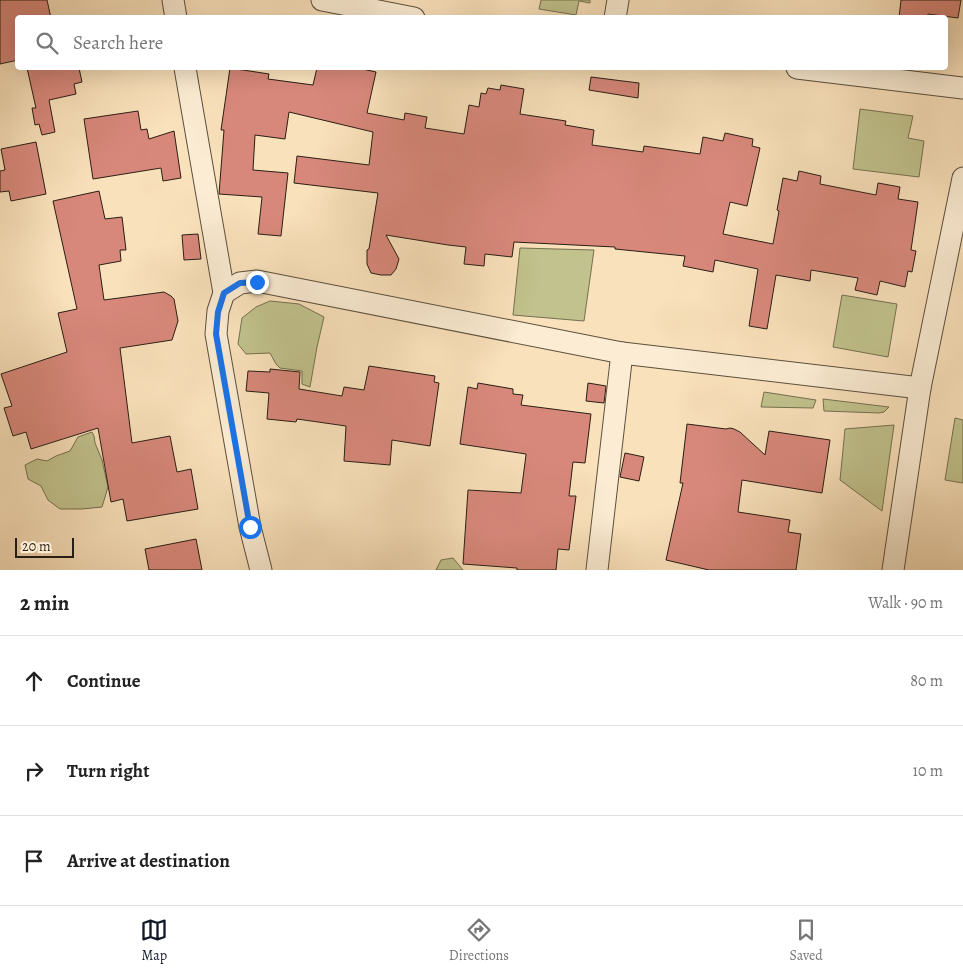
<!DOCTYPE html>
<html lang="en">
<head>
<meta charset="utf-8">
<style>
  :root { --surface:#fff; --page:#f6f6f6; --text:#222; --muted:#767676; --line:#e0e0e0; --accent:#111827 }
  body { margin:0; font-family:Alegreya,serif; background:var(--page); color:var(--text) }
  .scale { position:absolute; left:15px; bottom:12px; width:59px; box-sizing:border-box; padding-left:5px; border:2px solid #291e13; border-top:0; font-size:14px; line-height:18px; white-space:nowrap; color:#291e13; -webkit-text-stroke:4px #fbecd3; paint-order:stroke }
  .stop { position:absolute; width:15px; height:15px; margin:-11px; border:4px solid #1a73e8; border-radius:50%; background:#fff }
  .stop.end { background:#1a73e8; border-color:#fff; box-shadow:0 1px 5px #0008 }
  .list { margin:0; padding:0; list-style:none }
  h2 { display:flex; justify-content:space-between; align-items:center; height:65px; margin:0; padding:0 20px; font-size:21px }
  h2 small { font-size:16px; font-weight:400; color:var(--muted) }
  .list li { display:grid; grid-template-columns:32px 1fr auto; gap:15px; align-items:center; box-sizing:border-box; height:90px; padding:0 20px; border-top:1px solid var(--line) }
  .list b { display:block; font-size:19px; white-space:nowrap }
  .list em { font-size:16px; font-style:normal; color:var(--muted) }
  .icon { flex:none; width:28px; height:28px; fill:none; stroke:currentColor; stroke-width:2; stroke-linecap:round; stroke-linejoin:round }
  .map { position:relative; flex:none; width:963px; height:570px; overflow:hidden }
  .search { position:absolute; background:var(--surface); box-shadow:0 5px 20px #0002; left:15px; right:15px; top:15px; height:55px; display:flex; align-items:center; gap:12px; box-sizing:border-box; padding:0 18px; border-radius:5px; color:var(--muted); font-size:19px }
  .sheet { height:335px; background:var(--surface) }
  nav { display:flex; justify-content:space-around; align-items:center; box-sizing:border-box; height:70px; border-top:1px solid var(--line); background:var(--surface); font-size:14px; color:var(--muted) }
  nav a { display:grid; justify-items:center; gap:2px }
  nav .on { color:var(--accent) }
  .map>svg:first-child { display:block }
  .green { fill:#c1c28d; stroke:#757050 }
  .building { fill:#d8887b; stroke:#291e13 }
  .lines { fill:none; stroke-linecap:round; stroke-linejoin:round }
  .street-casing { stroke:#5d4f3d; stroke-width:23 }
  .street { stroke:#fbecd3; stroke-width:21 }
  .route { stroke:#1a73e8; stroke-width:6 }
</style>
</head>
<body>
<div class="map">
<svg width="963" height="570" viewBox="0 0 963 570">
  <rect width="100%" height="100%" fill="#f9e1bb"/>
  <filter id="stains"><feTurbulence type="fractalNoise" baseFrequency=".004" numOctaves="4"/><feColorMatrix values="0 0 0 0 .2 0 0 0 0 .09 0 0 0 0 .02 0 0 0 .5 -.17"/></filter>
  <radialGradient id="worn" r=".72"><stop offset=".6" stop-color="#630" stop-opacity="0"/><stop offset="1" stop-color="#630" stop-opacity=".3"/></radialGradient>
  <g class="green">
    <polygon points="541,0 590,0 590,3 579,1 576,15 539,9"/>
    <polygon points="860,109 913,116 908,138 924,141 919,177 853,169"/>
    <polygon points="520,248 594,250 584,321 513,315"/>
    <polygon points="842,295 897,304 888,357 833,347"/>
    <polygon points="270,301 299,304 324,317 317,347 310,387 302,384 302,371 280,368 276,364 270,353 246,354 238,344 242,318 256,307"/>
    <polygon points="764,392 816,400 813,408 761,407"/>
    <polygon points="823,399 889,407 884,412 879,413 824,411"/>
    <polygon points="955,418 963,420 963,483 945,480"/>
    <polygon points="894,425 882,511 840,480 845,429"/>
    <polygon points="92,432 94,436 95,443 102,460 108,487 102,507 82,509 60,509 48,500 41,486 28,479 25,465 37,459 47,461 56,456 70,451 78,437"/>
    <polygon points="453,558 463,570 436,570 441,560"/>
  </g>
  <g class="building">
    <polygon points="0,0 47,0 51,18 18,18 18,60 0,64"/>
    <polygon points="901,0 961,0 958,18 928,14 928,18 899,18"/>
    <polygon points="27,68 79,68 82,82 74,84 76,94 49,100 55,132 42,135 39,124 35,125 32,108 36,108"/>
    <polygon points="230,68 269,74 268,79 313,85 317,68 358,68 376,72 367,113 404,120 405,113 427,117 425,128 464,134 469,105 479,107 481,93 486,94 488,88 500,90 501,85 524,89 520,114 566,121 565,125 594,130 592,145 643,152 644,146 700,154 703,137 723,141 725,133 753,139 752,146 760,148 747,206 730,202 723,234 773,244 779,211 777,210 783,178 797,181 799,171 821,176 820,184 876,195 878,183 900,187 898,199 918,202 911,250 916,251 912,272 908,271 905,287 880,281 877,295 855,290 858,278 811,270 810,281 776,275 767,329 749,326 758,269 715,260 713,272 683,266 685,256 615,249 615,247 514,242 512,257 485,254 484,266 464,264 466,247 448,245 386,235 399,259 396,269 391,275 381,275 371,273 367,264 367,250 369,249 378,193 294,183 297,156 369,165 373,132 289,112 285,139 255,135 253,170 288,173 281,236 258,234 262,197 219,194 224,130 221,130"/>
    <polygon points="591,77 639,83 638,98 589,90"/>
    <polygon points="138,111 141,130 147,129 149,139 174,131 181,178 163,181 161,168 93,179 84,119"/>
    <polygon points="36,142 46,194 11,201 9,191 0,192 0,171 5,170 1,149"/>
    <polygon points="99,191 105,219 122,217 126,250 120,250 121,261 99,265 104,300 164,292 171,296 174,299 178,321 172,340 120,348 132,443 170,436 177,472 191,469 198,509 127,521 123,499 111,502 98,428 31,449 26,432 13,436 4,408 12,406 1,374 67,352 58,313 77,309 53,201"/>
    <polygon points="198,234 201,259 184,260 182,235"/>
    <polygon points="369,366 435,376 434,382 439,383 430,446 392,440 390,465 344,461 346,426 297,419 296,422 267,419 269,393 246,391 248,371 270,372 270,369 300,372 299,389 342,396 344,387 364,390"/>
    <polygon points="478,383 513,389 513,394 523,395 521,405 591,414 585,463 573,462 569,496 576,496 569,550 558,549 556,570 517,570 517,568 463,564 468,490 521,493 526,455 526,454 460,444 468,387 477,389"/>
    <polygon points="588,383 606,386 604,403 586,401"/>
    <polygon points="687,424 726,429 730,428 734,429 740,432 765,455 769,431 830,440 822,493 742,480 738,512 790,520 788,532 801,534 796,570 709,570 666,560 683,483 680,483"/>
    <polygon points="625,453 644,457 639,481 620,477"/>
    <polygon points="196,539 202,570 149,570 145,549"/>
  </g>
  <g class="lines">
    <defs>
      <g id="street">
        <polyline points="173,0 176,18"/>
        <polyline points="322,0 414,18"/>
        <polyline points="615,18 618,0"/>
        <polyline points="185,68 224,293"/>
        <polyline points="797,68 963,88"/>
        <polyline points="261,570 250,527 216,334 218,311 224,293 240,283 257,281 622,353 920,388"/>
        <polyline points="597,570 622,353"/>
        <polyline points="893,570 920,388 963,178"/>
      </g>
    </defs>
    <use href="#street" class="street-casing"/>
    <use href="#street" class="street"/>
  </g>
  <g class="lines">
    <polyline class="route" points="250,527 216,334 218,312 224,293 240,283 257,282"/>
  </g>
  <rect width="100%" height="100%" filter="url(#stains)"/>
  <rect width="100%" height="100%" fill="url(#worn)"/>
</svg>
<div class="scale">20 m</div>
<div class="stop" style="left:250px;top:527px"></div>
<div class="stop end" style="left:257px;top:282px"></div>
<div class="search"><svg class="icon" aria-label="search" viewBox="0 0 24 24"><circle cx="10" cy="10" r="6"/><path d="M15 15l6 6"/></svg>Search here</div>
</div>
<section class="sheet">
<h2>2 min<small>Walk · 90 m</small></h2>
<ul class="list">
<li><svg class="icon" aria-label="ahead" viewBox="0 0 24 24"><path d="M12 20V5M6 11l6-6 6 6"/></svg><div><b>Continue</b></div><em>80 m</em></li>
<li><svg class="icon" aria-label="right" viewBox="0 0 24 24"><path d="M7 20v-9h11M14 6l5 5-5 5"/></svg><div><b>Turn right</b></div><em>10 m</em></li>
<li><svg class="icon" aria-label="arrive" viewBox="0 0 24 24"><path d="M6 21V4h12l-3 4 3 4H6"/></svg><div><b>Arrive at destination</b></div></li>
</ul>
</section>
<nav>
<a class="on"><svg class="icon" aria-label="map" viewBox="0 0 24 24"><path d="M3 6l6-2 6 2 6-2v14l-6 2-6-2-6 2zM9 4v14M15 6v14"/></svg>Map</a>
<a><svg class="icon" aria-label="directions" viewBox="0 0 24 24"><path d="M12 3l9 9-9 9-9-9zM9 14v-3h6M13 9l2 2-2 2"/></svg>Directions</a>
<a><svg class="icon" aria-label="saved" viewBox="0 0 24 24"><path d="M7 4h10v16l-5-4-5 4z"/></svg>Saved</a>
</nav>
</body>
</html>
